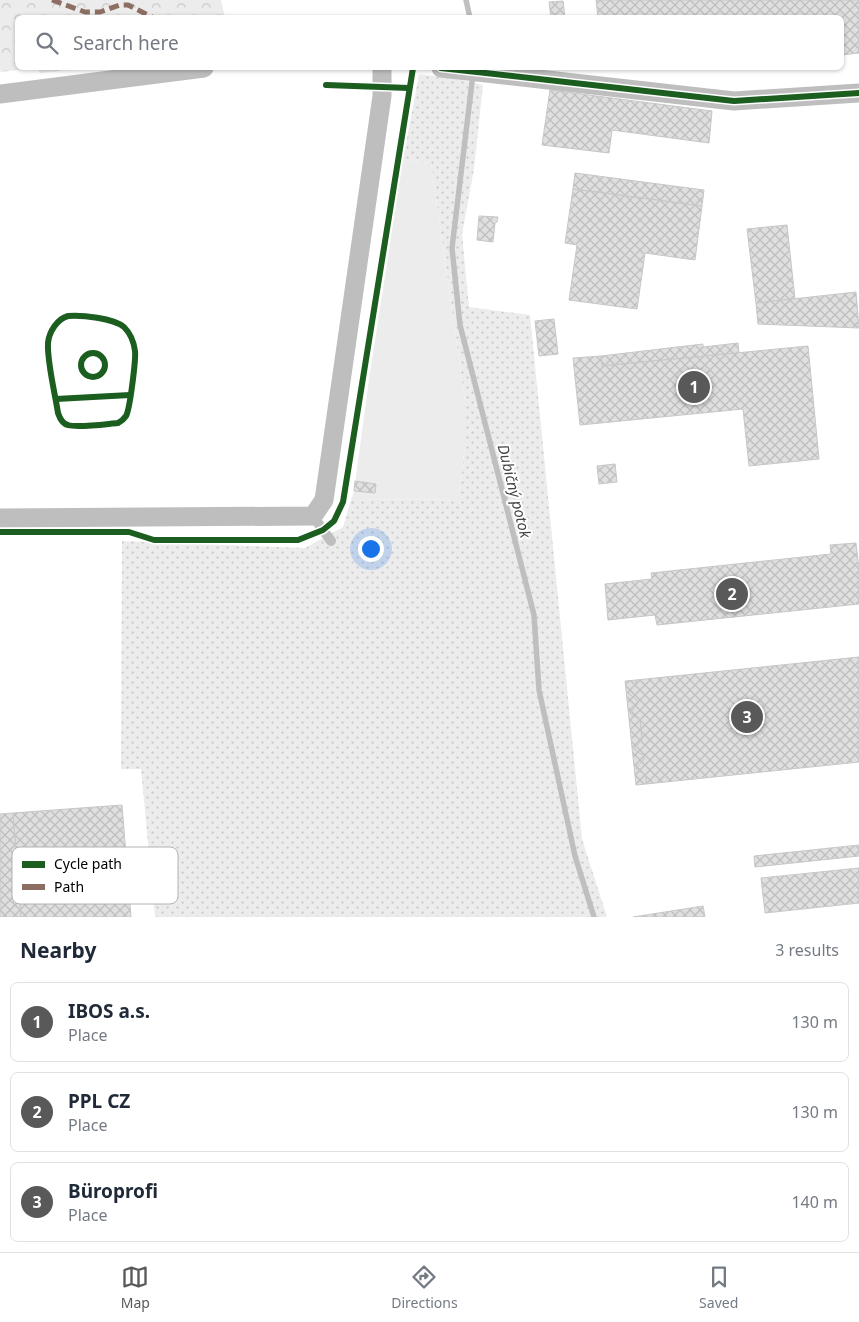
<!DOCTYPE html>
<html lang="en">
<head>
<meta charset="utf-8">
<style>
  :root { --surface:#fff; --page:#f2f2f3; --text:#1f2937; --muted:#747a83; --line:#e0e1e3; --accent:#595959 }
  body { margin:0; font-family:"Noto Sans",sans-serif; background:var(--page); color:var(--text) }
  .you { position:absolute; left:370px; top:548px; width:18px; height:18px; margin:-12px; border:4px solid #fff; border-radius:50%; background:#1a73e8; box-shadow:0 0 0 8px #1a73e833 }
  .badge { display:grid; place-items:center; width:32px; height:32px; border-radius:50%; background:var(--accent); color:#fff; font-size:16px; font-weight:700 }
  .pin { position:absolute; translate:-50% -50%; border:2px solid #fff; box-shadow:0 1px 5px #0006 }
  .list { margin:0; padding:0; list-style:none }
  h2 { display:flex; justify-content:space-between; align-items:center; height:65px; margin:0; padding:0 20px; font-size:21px }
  h2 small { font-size:16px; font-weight:400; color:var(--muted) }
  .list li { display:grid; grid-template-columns:32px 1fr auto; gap:15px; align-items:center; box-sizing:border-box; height:80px; margin:0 10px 10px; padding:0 10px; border:1px solid var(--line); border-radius:8px }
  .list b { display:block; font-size:19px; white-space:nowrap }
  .list p { margin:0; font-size:16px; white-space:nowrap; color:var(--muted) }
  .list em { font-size:16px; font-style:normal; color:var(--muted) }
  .icon { flex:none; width:28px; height:28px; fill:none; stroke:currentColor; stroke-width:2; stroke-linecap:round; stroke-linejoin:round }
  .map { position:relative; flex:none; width:859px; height:917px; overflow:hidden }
  .search { position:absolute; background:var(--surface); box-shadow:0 1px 4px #0004; left:15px; right:15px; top:15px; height:55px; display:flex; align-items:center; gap:12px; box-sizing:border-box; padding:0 18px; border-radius:8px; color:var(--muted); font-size:19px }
  .sheet { height:335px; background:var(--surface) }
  nav { display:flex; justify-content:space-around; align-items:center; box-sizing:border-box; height:70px; border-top:1px solid var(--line); background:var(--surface); font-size:14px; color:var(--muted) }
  nav a { display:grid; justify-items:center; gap:2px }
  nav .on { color:var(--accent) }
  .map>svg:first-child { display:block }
  .grass { fill:url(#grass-dots) }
  .park { fill:url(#park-crowns) }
  .garden { fill:#ececec }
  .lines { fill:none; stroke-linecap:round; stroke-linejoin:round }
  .stream { stroke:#bfbfbf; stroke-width:5.5 }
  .building { fill:url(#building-cross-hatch); stroke:#c7c7c7 }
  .service { stroke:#bebebe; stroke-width:10 }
  .minor { stroke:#bebebe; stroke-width:19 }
  .quiet { stroke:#8d6e63; stroke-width:5; stroke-dasharray:10 5; stroke-linecap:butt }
  .cycleway-casing { stroke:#fff; stroke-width:9 }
  .cycleway { stroke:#1b5e20; stroke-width:6 }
  .labels { text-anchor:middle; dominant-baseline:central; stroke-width:4; stroke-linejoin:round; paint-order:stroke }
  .water-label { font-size:15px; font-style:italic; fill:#444; stroke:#fff }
  .key { fill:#fff; stroke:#b2b2b2; stroke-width:1 }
  .key-label { font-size:14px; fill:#000 }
</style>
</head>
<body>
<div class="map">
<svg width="859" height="917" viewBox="0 0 859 917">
  <defs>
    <pattern id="grass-dots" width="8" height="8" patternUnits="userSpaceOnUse" patternTransform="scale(1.25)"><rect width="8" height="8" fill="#ececec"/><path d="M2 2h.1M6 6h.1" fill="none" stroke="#c9c9c9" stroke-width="1.8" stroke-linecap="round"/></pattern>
    <pattern id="park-crowns" width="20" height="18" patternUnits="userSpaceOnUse" patternTransform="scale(1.25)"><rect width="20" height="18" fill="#ececec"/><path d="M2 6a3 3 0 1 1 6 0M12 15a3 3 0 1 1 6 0" fill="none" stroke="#c9c9c9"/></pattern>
    <pattern id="building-cross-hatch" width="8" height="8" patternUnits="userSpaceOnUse" patternTransform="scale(1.25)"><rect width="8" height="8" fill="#dfdfdf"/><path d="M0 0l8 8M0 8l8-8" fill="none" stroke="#bebebe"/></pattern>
  </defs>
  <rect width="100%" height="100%" fill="#fff"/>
  <polygon class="grass" points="419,74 457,79 483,85 474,169 462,234 469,307 530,315 582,839 607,917 155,917 141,769 121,769 122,541 305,548 343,527 351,500 458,499 465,447 465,402 431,163 403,160"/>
  <g class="park">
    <polygon points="0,0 221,0 225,17 18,18 18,68 36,68 0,72"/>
    <polygon points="37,68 83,68 40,73"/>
  </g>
  <polygon class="garden" points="403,160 431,163 465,402 465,447 458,499 351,500 354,491 369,379"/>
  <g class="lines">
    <g class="stream">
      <polyline points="466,0 470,18"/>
      <polyline points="473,74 452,248 460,325 534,615 539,690 575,856 594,917"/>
    </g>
  </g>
  <g class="building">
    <polygon points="596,0 859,0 859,53 842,55 842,18 598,18"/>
    <polygon points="563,1 565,18 551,18 549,2"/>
    <polygon points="550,90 712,111 709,143 612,130 609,153 542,145"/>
    <polygon points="575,173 704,190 702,206 573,189"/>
    <polygon points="573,189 702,206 695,260 645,253 637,309 569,300 577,245 565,243"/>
    <polygon points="479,216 498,217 497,222 495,223 493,242 477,240"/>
    <polygon points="787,225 795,299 756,303 747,229"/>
    <polygon points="856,292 859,328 758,324 756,303"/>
    <polygon points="554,319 558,354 539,356 535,321"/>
    <polygon points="738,343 739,353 602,366 601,356 703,344 703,347"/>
    <polygon points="808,346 819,459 749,466 743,409 580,425 573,358 601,356 602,366"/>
    <polygon points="615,464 617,482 599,484 597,466"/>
    <polygon points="355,481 376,484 375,493 354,491"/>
    <polygon points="856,543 859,569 859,604 657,625 655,615 608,620 605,584 652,579 651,573 831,554 830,545"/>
    <polygon points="859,657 859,762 646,784 646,776 636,768 644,759 644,756 634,749 642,739 640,720 630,713 638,703 638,701 628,693 636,683 636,680"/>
    <polygon points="636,680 636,683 628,693 638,701 638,703 630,713 640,720 642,739 634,749 644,756 644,759 636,768 646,776 646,784 636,785 625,681"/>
    <polygon points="122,805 131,917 21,917 13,813"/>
    <polygon points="13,813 21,917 0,917 0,814"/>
    <polygon points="859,845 859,856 755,867 754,856"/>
    <polygon points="859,868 859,903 765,913 761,878"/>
    <polygon points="703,906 705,917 633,917"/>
  </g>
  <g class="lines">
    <polyline class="service" points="313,516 331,541"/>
    <g class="minor">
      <polyline points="441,68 734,101 859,93"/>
      <polyline points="0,94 204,68"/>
      <polyline points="0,518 313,516 324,500 382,96 382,68"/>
    </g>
    <polyline class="quiet" points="52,0 85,12 100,12 120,5 128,5 154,18"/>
    <defs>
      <g id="cycleway">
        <polyline points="441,68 734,101 859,93"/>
        <polyline points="326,85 409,88"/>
        <path d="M68,316c14,-1 45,2 56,11 6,6 10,16 11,24 1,8 -5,58 -9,65 -2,3 -4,5 -8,7 -12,1 -40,5 -50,2 -5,-1 -8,-6 -10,-12 -3,-20 -11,-51 -10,-70 1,-11 9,-24 20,-27z"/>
        <circle cx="93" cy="365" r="12"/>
        <polyline points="56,399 130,395"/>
        <polyline points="0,532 129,532 154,540 298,540 323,530 334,521 343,502 413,68"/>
      </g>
    </defs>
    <use href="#cycleway" class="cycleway-casing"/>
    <use href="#cycleway" class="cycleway"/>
  </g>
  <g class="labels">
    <g class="water-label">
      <text transform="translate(515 491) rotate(76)">Dubičný potok</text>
    </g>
  </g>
  <rect x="12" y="847" width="166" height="57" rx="8" class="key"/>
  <rect x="22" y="861" width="23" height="7" fill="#1b5e20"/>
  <rect x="22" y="884" width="23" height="6" fill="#8d6e63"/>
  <g class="key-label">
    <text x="54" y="869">Cycle path</text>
    <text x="54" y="892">Path</text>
  </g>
</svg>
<div class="you"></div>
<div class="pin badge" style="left:694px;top:387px">1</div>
<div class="pin badge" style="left:732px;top:594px">2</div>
<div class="pin badge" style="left:747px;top:717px">3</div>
<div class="search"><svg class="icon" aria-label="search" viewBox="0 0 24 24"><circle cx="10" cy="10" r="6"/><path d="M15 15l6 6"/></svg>Search here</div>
</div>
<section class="sheet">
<h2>Nearby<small>3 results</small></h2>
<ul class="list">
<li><span class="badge">1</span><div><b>IBOS a.s.</b><p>Place</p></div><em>130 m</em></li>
<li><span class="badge">2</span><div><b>PPL CZ</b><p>Place</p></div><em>130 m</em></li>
<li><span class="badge">3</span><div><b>Büroprofi</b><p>Place</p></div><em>140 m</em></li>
</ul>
</section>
<nav>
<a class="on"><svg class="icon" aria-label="map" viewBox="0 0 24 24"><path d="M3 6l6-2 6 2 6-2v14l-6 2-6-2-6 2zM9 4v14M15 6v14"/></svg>Map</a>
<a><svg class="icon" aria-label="directions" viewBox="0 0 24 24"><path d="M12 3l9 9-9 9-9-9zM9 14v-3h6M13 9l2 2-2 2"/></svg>Directions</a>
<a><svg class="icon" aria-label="saved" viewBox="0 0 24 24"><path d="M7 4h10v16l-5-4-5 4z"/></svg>Saved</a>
</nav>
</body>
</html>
